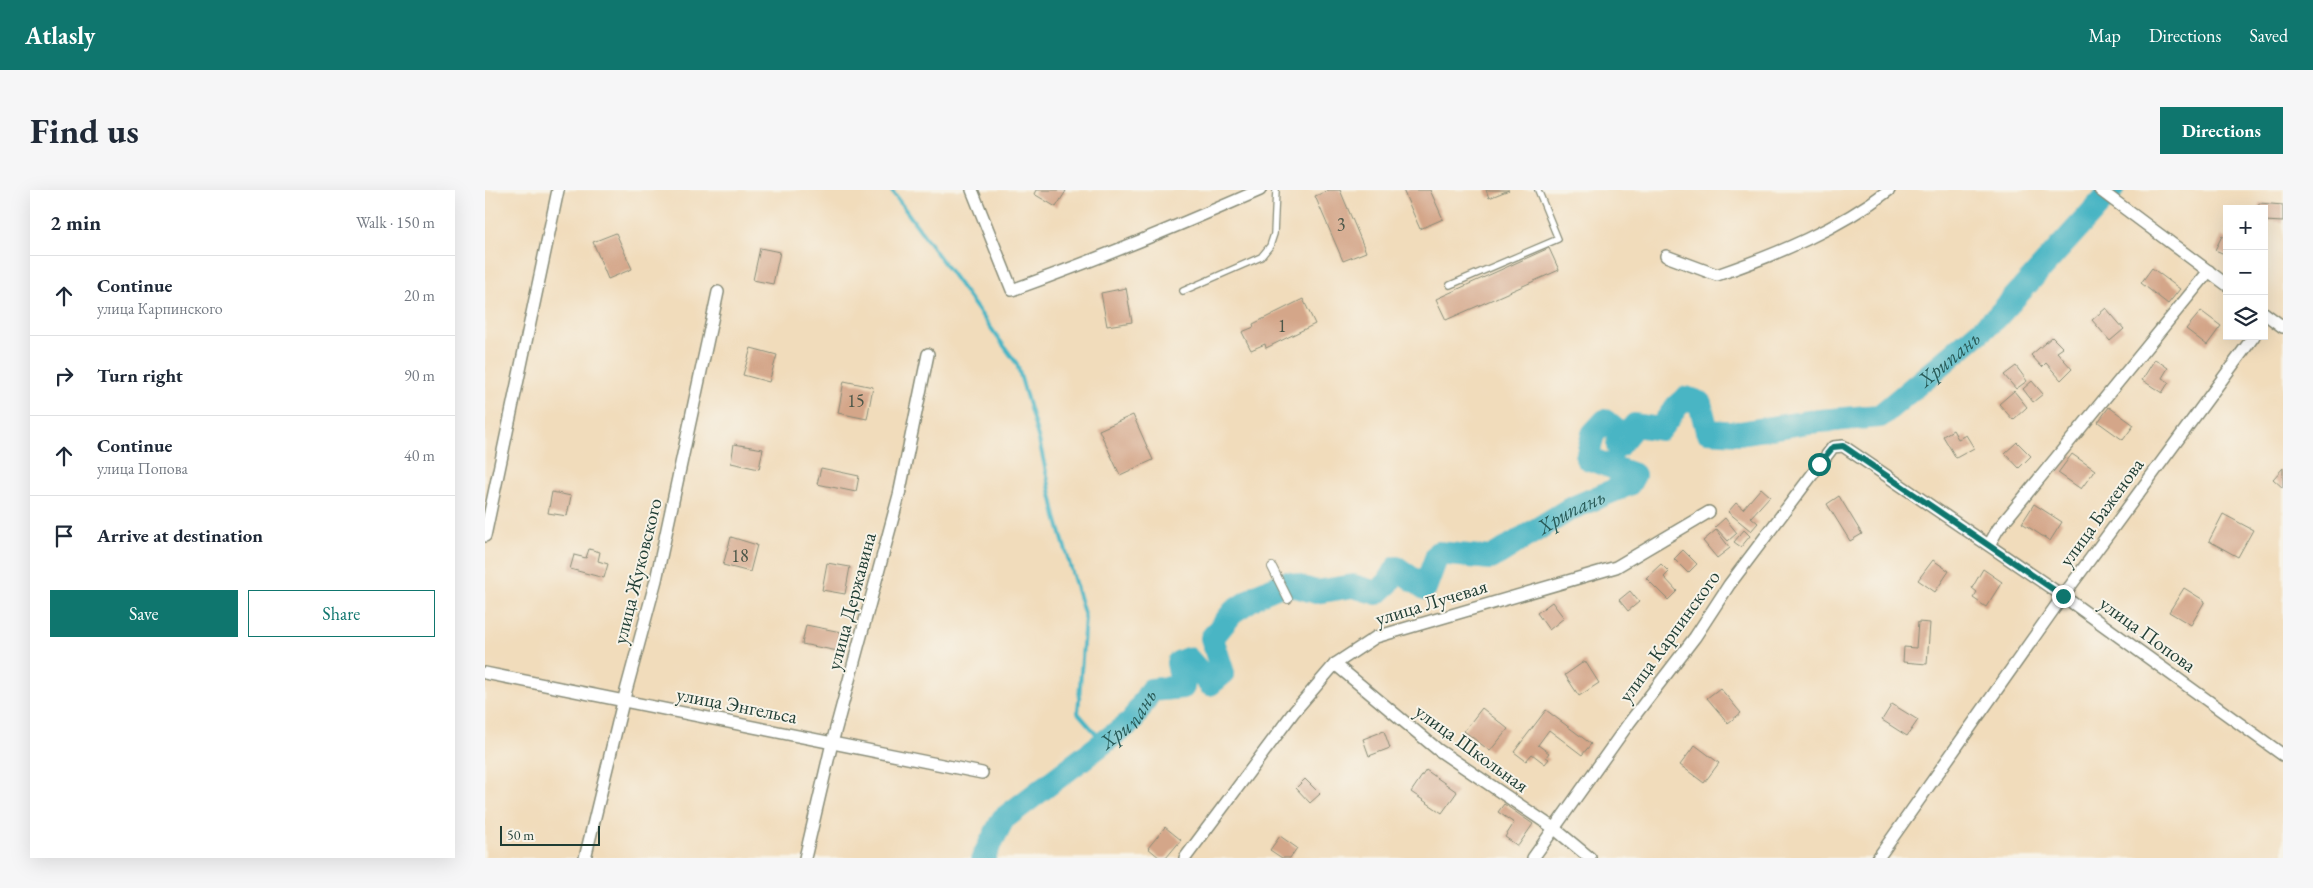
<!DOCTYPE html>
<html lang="en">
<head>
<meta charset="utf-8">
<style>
  :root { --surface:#fff; --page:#f6f6f7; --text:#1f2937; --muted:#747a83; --line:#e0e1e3; --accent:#0f766e }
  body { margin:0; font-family:"EB Garamond",serif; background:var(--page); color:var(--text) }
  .controls { position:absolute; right:15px; top:15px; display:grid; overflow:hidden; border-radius:0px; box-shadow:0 5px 20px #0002 }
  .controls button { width:45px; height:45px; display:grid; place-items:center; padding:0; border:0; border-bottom:1px solid var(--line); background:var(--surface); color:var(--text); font:25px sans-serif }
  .scale { position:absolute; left:15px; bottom:12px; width:100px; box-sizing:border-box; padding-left:5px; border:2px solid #1f3d34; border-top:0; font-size:14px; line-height:18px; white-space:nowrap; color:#1f3d34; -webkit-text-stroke:4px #f7f3e8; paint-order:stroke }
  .stop { position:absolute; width:15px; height:15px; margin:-11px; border:4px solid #0f766e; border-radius:50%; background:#fff }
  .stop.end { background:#0f766e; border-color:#fff; box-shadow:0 1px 5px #0008 }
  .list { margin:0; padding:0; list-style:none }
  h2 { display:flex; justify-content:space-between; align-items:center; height:65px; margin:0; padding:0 20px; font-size:21px }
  h2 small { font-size:16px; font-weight:400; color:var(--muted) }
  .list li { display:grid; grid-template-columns:32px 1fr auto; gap:15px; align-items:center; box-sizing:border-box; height:80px; padding:0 20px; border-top:1px solid var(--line) }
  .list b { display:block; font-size:19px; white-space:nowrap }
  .list p { margin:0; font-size:16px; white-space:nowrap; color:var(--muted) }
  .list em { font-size:16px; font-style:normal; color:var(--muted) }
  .actions { display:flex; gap:10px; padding:15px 20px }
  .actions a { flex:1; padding:11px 0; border:1px solid var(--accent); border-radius:0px; text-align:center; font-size:18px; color:var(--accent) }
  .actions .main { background:var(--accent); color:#fff }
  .icon { flex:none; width:28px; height:28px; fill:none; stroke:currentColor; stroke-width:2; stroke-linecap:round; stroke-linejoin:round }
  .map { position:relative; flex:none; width:1798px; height:668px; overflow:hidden; border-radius:0px }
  header { display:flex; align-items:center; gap:30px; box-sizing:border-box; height:70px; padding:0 25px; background:var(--accent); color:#fff }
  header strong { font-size:24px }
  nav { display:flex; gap:28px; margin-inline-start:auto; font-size:18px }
  .intro { display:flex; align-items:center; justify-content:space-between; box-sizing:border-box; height:120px; padding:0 30px }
  h1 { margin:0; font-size:35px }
  .button { padding:12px 22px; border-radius:0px; background:var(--accent); color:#fff; font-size:18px; font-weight:700 }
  main { display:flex; gap:30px; padding:0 30px }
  aside { flex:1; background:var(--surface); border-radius:0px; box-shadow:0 5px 20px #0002 }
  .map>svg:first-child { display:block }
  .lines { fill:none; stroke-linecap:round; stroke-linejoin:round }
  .stream { stroke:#48b5c4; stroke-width:4 }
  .river { stroke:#48b5c4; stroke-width:24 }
  .building { fill:#d4a689 }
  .service-casing { stroke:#888c78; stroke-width:8 }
  .pedestrian-casing { stroke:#888c78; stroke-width:10 }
  .minor-casing { stroke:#888c78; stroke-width:14 }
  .service { stroke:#fff; stroke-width:5.5 }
  .pedestrian { stroke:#fff; stroke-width:8 }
  .minor { stroke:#fff; stroke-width:11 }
  .route { stroke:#0f766e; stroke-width:6 }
  .labels { text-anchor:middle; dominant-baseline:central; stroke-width:4; stroke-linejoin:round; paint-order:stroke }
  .number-label { font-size:18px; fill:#4c5749 }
  .street-label { font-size:20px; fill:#1f3d34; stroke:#f7f3e8 }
  .water-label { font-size:21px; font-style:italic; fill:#295b58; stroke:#f7f3e8 }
</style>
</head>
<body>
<header>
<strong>Atlasly</strong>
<nav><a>Map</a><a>Directions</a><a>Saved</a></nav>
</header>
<div class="intro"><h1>Find us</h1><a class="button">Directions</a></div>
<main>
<aside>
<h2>2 min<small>Walk · 150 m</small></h2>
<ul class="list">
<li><svg class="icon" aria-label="ahead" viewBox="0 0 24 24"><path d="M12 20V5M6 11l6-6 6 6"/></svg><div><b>Continue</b><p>улица Карпинского</p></div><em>20 m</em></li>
<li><svg class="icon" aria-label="right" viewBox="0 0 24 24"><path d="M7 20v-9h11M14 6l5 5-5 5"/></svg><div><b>Turn right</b></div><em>90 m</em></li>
<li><svg class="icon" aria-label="ahead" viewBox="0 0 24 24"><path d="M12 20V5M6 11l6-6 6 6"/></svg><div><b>Continue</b><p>улица Попова</p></div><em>40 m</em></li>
<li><svg class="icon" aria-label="arrive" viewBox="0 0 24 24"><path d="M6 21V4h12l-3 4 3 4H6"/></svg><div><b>Arrive at destination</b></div></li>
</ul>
<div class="actions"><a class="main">Save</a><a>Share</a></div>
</aside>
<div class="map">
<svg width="1798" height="668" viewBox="0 0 1798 668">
  <rect width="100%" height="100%" fill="#f7f3e8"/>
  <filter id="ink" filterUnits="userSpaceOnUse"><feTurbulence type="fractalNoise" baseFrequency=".02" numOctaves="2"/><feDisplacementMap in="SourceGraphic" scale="10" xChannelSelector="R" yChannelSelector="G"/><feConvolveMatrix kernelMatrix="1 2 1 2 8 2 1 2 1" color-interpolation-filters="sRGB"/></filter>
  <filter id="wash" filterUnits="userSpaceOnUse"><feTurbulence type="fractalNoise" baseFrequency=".0096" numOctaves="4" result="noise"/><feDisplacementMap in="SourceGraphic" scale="20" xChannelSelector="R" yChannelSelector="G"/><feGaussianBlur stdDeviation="1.12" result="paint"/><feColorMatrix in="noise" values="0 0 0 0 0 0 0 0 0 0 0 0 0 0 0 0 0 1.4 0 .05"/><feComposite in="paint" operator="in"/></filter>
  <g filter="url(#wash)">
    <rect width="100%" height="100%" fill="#f1dcbb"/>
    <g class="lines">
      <polyline class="stream" points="406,0 532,174 554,250 571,327 600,427 593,523 619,553"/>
      <path class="river" id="s1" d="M498,668l20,-39 129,-98 19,-31 32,-3 -5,-24 10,-4 22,25 13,-11 -11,-35 22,-27 26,-17 26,-11 30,9 37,-6 24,7 11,-10 9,-15 28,20 13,-35 53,5 79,-49 59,-25 5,-9 -47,-17 6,-24 12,-13 14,12 -1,13 17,-21 25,4 17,-23 9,-8 14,5 7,28 33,2 68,-11 72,-6 116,-98 116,-128"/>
    </g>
    <g id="blocks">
      <g class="building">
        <polygon points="551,0 579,0 581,1 571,17 549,4"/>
        <polygon points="844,0 855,0 881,62 858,71 830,6"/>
        <polygon points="918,0 945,0 958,29 935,39"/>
        <polygon points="1001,0 1024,0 1004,8"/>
        <polygon points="1774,13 1798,15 1798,32 1779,31 1779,19 1774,19"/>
        <polygon points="131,43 147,79 123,89 108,52"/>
        <polygon points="1737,46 1742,49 1742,65 1730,60"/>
        <polygon points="275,58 295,62 288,94 268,90"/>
        <polygon points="1064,58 1074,80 961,130 951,109"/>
        <polygon points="1667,78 1695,99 1683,114 1656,93"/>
        <polygon points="641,98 647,132 622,136 616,103"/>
        <polygon points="818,109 830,134 781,158 780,154 766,160 757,142 769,137 768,134"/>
        <polygon points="1621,118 1639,139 1625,151 1607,130"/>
        <polygon points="1716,121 1736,136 1722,155 1701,139"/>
        <polygon points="1567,147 1578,158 1572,162 1587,179 1576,190 1561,173 1557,177 1546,165"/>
        <polygon points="266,158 292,165 284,192 258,185"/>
        <polygon points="1670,169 1683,178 1677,188 1684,192 1677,203 1657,190"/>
        <polygon points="1531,176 1542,191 1531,199 1519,185"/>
        <polygon points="359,191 388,197 382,229 353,223"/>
        <polygon points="1547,191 1558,204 1548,212 1538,199"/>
        <polygon points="1529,201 1542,217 1528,230 1514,214"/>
        <polygon points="1624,217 1649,235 1638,250 1613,232"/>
        <polygon points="648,225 668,270 635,285 614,240"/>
        <polygon points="1468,240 1473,249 1481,245 1489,258 1471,268 1458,246"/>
        <polygon points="1532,252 1546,266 1534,278 1520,263"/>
        <polygon points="249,254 278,259 274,279 246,273"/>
        <polygon points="1587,264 1610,280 1596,299 1573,283"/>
        <polygon points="336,278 374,286 371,302 332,294"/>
        <polygon points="1798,278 1798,298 1788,289"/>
        <polygon points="1276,298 1285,306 1266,327 1273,333 1266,341 1243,322 1251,313 1258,319"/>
        <polygon points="67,302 86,306 82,326 63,323"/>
        <polygon points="1354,306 1377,344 1365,351 1342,314"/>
        <polygon points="1549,314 1577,332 1565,351 1537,333"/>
        <polygon points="1738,324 1768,340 1753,367 1724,351"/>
        <polygon points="1240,328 1252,343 1243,351 1230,337"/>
        <polygon points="1231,340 1245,358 1232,368 1218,351"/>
        <polygon points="1259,340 1265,346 1256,357 1249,352"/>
        <polygon points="246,347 272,355 265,382 238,375"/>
        <polygon points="104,359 115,362 113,371 123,374 119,388 85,379 89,365 101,368"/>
        <polygon points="1198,360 1212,374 1203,383 1189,369"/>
        <polygon points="1448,370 1464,381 1450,402 1433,390"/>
        <polygon points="342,373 365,377 360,404 337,400"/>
        <polygon points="1176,374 1184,382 1179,387 1192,401 1183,410 1161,388"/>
        <polygon points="1498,379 1517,392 1501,417 1488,408 1492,402 1487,398"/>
        <polygon points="1699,398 1720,411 1706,435 1684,422"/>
        <polygon points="1145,401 1154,412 1143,421 1134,410"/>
        <polygon points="1067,412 1079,428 1064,440 1052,423"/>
        <polygon points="1433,432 1445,433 1442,474 1418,472 1419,457 1431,458"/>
        <polygon points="321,435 356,442 353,461 317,454"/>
        <polygon points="1100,471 1114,493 1094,506 1080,485"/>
        <polygon points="1235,498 1256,523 1243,533 1222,508"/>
        <polygon points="1407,514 1433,530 1422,546 1397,530"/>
        <polygon points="997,518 1023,539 1005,561 979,541"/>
        <polygon points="1061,520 1106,554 1097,565 1064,540 1053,555 1064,563 1061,567 1064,569 1060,574 1047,564 1041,571 1029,562"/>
        <polygon points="899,541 905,558 884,566 878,549"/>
        <polygon points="1210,555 1234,573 1219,593 1195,575"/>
        <polygon points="941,580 972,602 957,623 926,602"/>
        <polygon points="820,589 835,604 825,613 811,598"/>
        <polygon points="1019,614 1048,634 1033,656 1020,647 1029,633 1013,622"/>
        <polygon points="680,637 696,650 681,668 675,668 663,658"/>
        <polygon points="795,646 812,658 805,668 797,668 785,660"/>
      </g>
    </g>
  </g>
  <g filter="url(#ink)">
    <use href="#blocks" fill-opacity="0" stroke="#888c78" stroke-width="1"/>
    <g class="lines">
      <defs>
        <g id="service">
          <polyline points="965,95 1073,49 1053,0"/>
          <polyline points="698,101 776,67 785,56 789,44 791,0"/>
        </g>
        <polyline id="pedestrian" points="787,377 803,409"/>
        <g id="minor">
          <path d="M487,0l40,100c84,-30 166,-64 248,-100"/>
          <polyline points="1615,0 1742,95"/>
          <path d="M1181,66l51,19c61,-21 121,-46 172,-85"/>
          <polyline points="1779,123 1798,137"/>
          <polyline points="0,346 73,0"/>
          <polyline points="1504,355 1513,339 1724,81"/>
          <polyline points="850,474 952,559 1070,639 1105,668"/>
          <polyline points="0,483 497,583"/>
          <polyline points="100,668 138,512 171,390 233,102"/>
          <polyline points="320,668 347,553 414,305 443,164"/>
          <polyline points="700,668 808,523 850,474 891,447 1131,377 1224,322"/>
          <polyline points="1048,668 1144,533 1210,447 1244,395 1348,257 1358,256 1578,406 1798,565"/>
          <polyline points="1393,668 1578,406 1769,146"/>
        </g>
      </defs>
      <use href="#service" class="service-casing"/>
      <use href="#pedestrian" class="pedestrian-casing"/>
      <use href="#minor" class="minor-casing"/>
      <use href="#service" class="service"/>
      <use href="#pedestrian" class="pedestrian"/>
      <use href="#minor" class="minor"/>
    </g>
  </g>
  <g class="lines" filter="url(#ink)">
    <polyline class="route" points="1334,274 1348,257 1358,256 1578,406"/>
  </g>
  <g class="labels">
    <g class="number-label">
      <text x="856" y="34">3</text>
      <text x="797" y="135">1</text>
      <text x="371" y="210">15</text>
      <text x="255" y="365">18</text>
    </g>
    <g class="street-label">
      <text transform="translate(1616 322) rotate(-54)">улица Баженова</text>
      <text transform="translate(152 381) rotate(-76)">улица Жуковского</text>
      <text transform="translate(366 411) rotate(-75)">улица Державина</text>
      <text transform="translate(946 412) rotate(-17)">улица Лучевая</text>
      <text transform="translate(1663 444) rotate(36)">улица Попова</text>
      <text transform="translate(1184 446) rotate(-54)">улица Карпинского</text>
      <text transform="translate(252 515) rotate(11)">улица Энгельса</text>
      <text transform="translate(987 558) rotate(36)">улица Школьная</text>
    </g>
    <g class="water-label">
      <text stroke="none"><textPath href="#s1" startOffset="1434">Хрипань</textPath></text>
      <text stroke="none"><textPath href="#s1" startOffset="835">Хрипань</textPath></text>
      <text stroke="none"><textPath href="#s1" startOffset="205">Хрипань</textPath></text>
    </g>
  </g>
</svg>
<div class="controls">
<button>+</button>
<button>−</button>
<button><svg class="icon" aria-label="layers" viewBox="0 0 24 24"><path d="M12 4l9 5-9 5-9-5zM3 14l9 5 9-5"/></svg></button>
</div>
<div class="scale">50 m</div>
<div class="stop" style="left:1334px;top:274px"></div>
<div class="stop end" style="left:1578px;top:406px"></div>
</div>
</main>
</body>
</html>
